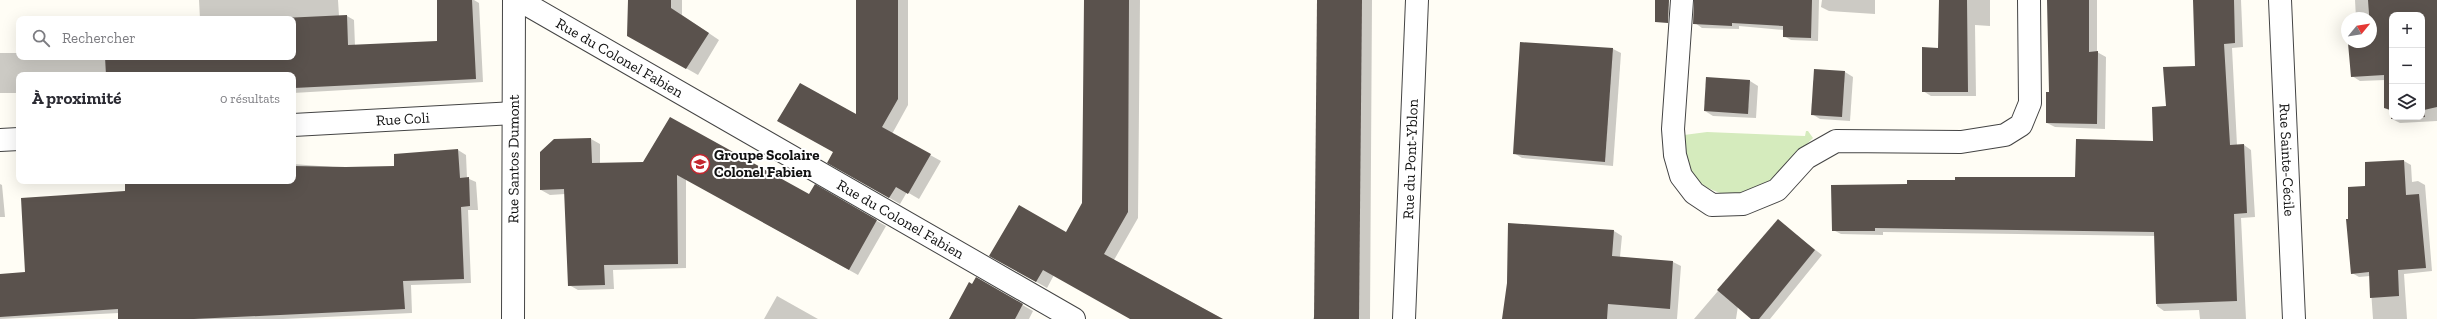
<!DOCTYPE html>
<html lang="fr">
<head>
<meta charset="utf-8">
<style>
  :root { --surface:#fff; --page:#f7f7f7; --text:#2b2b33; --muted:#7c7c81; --line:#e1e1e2 }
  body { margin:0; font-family:"Zilla Slab",serif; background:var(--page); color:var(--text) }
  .controls { position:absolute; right:12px; top:12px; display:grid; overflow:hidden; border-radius:8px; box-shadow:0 4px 16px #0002 }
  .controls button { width:36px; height:36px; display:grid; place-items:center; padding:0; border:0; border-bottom:1px solid var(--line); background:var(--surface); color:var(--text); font:20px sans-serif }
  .compass { position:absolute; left:2341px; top:12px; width:36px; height:36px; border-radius:50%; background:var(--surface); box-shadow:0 4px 16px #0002; rotate:60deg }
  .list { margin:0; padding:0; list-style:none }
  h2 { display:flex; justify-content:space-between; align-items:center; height:52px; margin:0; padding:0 16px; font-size:17px }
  h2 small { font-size:13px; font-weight:400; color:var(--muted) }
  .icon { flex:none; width:22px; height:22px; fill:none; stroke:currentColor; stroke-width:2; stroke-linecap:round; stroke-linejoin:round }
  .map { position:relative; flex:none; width:2437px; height:319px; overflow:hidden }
  .search { position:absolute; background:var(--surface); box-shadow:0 4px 16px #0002; left:16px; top:16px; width:280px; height:44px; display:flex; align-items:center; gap:10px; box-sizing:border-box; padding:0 14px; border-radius:8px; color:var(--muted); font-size:15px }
  .panel { position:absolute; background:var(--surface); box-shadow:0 4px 16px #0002; left:16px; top:72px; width:280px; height:112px; border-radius:8px }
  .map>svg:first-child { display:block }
  .green { fill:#d5ebbd }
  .shadow { fill:#0003 }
  .building { fill:#5a524d; fill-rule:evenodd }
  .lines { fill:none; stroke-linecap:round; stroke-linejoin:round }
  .minor-casing { stroke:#444; stroke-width:24 }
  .minor { stroke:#fff; stroke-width:22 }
  .labels { text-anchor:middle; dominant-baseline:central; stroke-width:4; stroke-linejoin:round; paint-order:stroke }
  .street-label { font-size:15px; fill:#111; stroke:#fff }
  .poi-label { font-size:15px; font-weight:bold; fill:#111; stroke:#fff; text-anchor:start }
</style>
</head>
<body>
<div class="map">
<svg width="2437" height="319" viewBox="0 0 2437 319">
  <rect width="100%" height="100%" fill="#fffdf5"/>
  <path class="green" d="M1806,131h2l5,7 -48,47 -33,12c-39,-12 -47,-22 -48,-62l23,-3 98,4z"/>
  <g class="shadow">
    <polygon points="199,0 338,0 339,16 347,16 354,20 355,46 438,42 438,0 474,0 479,3 483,82 293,93 293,75 19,75 19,93 0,93 0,53 19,53 19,57 293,57 293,19 200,19"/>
    <polygon points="629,0 682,0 682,15 719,40 698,75 628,35"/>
    <polygon points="857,0 908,0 908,105 892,134 941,161 919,199 907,192 900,204 828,162 857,116"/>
    <polygon points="1085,0 1140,0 1138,218 1114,260 1223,319 1132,319 1054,275 1047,288 991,256 1067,233 1083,203"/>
    <polygon points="1318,0 1372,0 1370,319 1313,319 1315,315"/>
    <polygon points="1696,0 1819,0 1818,41 1791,40 1784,36 1784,30 1739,26 1739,29 1702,28 1695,23"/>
    <polygon points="1822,0 1875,0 1875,14 1829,11 1821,7"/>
    <polygon points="1940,0 1990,0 1990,26 1975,25 1976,96 1931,96 1923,91 1939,49"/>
    <polygon points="2048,0 2097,0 2097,52 2106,57 2105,129 2055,127 2047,123 2050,93"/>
    <polygon points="2194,0 2241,0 2243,47 2232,48 2237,145 2244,145 2251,150 2255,217 2241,218 2246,319 2200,319 2199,310 2164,311 2157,306 2156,236 1883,232 1883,235 1841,234 1833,230 1956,181 2076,178 2154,142 2167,107 2196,67"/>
    <polygon points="2355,0 2437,0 2437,121 2400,123 2392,119 2392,117 2422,117 2422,15 2392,15 2392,116 2392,112 2385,108 2385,80 2360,81 2352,76 2358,42 2371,42 2371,18 2356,18"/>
    <polygon points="1613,49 1621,53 1613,166 1522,158 1514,153"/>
    <polygon points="1845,72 1853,77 1850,121 1820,119 1812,114"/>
    <polygon points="1707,79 1750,81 1758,86 1756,118 1713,116 1705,111"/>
    <polygon points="591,139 600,144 600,164 644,163 810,195 815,186 886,226 858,275 686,179 686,268 613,270 614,289 578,290 569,285 565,194 550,195 541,190"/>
    <polygon points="458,150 466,155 467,178 476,182 478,210 468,210 471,283 411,285 412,313 283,319 119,319 119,313 0,319 0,275 26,273 126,192 126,181 293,181 293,164 346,168 395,167"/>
    <polygon points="2404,161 2411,165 2412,182 2418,181 2425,185 2432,271 2404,274 2407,319 2373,319 2370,276 2359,277 2352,273 2349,220 2366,187"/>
    <polygon points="0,184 2,185 5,217 0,217"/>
    <polygon points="1778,221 1822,255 1770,319 1753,319 1738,306 1736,319 1694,319"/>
    <polygon points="1614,231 1622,236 1620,257 1673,262 1681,266 1677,319 1503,319"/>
    <polygon points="977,279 1033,311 1029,319 950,319"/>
    <polygon points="777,296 818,319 764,319"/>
  </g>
  <g class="building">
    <polygon points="437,0 472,0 476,79 294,88 294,75 106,75 105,57 293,57 293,19 262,19 347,15 348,45 437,41"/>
    <polygon points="628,0 671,0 671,8 709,33 686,69 627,36"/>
    <polygon points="856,0 898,0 898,99 882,127 931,154 908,194 896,187 889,198 827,163 833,152 777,121 800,83 856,114"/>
    <polygon points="1084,0 1129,0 1128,212 1104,254 1223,319 1130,319 1043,270 1036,282 989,256 1019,205 1066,232 1082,203"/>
    <polygon points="1317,0 1362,0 1359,319 1314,319"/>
    <polygon points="1655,0 1669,0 1668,23 1655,22"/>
    <polygon points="1694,0 1812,0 1811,38 1783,37 1783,26 1732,23 1732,26 1693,24"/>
    <polygon points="1939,0 1967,0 1968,92 1922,92 1922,47 1938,48"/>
    <polygon points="2047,0 2089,0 2089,52 2098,51 2097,124 2046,123 2046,92 2049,92"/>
    <polygon points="2193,0 2234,0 2235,43 2224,44 2230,145 2244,144 2247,213 2234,214 2237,301 2156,304 2154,232 1875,228 1875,231 1832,231 1831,185 1907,184 1907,180 1955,180 1955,177 2075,177 2076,139 2153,141 2152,107 2166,106 2163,67 2195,66"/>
    <path d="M2368,0h69v107l-13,3 1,7 -34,2v-9l-7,-2v-33l-33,2 -3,-34 23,-1zM2392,15h30v102h-30z"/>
    <polygon points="1520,42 1613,48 1605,162 1513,154"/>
    <polygon points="1814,69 1845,71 1842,117 1811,115"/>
    <polygon points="1706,77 1750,80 1748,114 1704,111"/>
    <polygon points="670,117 809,194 815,184 877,220 849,270 677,175 678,264 604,265 605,285 568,286 564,189 540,190 540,152 554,139 591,138 592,163 643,162"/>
    <polygon points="458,149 460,178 469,177 470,206 461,207 464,279 403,281 405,309 194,319 118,319 118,309 0,317 0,274 25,272 21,198 125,191 125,181 293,181 293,166 346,167 394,166 394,154"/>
    <polygon points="2404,160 2406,195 2419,194 2426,268 2398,270 2399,296 2370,298 2369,272 2351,274 2346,219 2348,219 2348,187 2365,186 2365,162"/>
    <polygon points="1778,219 1815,250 1759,319 1751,319 1717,290"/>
    <polygon points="1508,223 1614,230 1612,256 1673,261 1670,309 1608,304 1607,319 1502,319 1507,283"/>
    <polygon points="976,277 1023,304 1015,319 949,319 969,282 972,284"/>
  </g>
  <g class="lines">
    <defs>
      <g id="minor">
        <path id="s1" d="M519,0l555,319"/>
        <polyline points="1682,0 1673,129 1675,155 1681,176 1694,193 1712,205 1743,204 1777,190 1806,158 1836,141 1961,142 2005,135 2021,125 2030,103 2029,0"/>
        <path id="s2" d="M2280,0l14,319"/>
        <path id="s3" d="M293,125l220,-12"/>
        <polyline points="0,140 19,139"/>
        <path id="s4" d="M513,319l1,-319"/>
        <path id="s5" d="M1404,319l13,-319"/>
      </g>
    </defs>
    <use href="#minor" class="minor-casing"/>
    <use href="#minor" class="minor"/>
  </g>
  <defs>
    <symbol id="school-ring" viewBox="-11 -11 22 22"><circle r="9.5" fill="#fff" stroke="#c4262e" stroke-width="1.5"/><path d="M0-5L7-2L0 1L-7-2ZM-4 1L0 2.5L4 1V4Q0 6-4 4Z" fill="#c4262e"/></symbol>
  </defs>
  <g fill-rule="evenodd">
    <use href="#school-ring" x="689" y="153" width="22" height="22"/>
  </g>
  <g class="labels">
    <g class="street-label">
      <text stroke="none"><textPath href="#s1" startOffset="116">Rue du Colonel Fabien</textPath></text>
      <text stroke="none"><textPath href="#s3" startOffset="110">Rue Coli</textPath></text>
      <text stroke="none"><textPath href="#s4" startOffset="160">Rue Santos Dumont</textPath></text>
      <text stroke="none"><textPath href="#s5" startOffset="160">Rue du Pont-Yblon</textPath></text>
      <text stroke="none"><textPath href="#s2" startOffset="160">Rue Sainte-Cécile</textPath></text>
      <text stroke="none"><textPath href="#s1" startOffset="440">Rue du Colonel Fabien</textPath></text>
    </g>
    <g class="poi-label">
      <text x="714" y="155">Groupe Scolaire<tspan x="714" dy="17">Colonel Fabien</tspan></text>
    </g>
  </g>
</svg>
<div class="controls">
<button>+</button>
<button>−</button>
<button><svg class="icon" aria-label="layers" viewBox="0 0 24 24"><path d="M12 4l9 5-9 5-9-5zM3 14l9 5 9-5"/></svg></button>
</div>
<svg class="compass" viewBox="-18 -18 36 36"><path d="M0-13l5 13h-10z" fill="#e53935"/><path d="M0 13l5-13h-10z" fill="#7c7c81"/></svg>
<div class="search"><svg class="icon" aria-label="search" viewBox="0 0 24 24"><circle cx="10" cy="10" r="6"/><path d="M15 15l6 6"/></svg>Rechercher</div>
<section class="panel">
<h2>À proximité<small>0 résultats</small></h2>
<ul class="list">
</ul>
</section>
</div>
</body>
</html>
